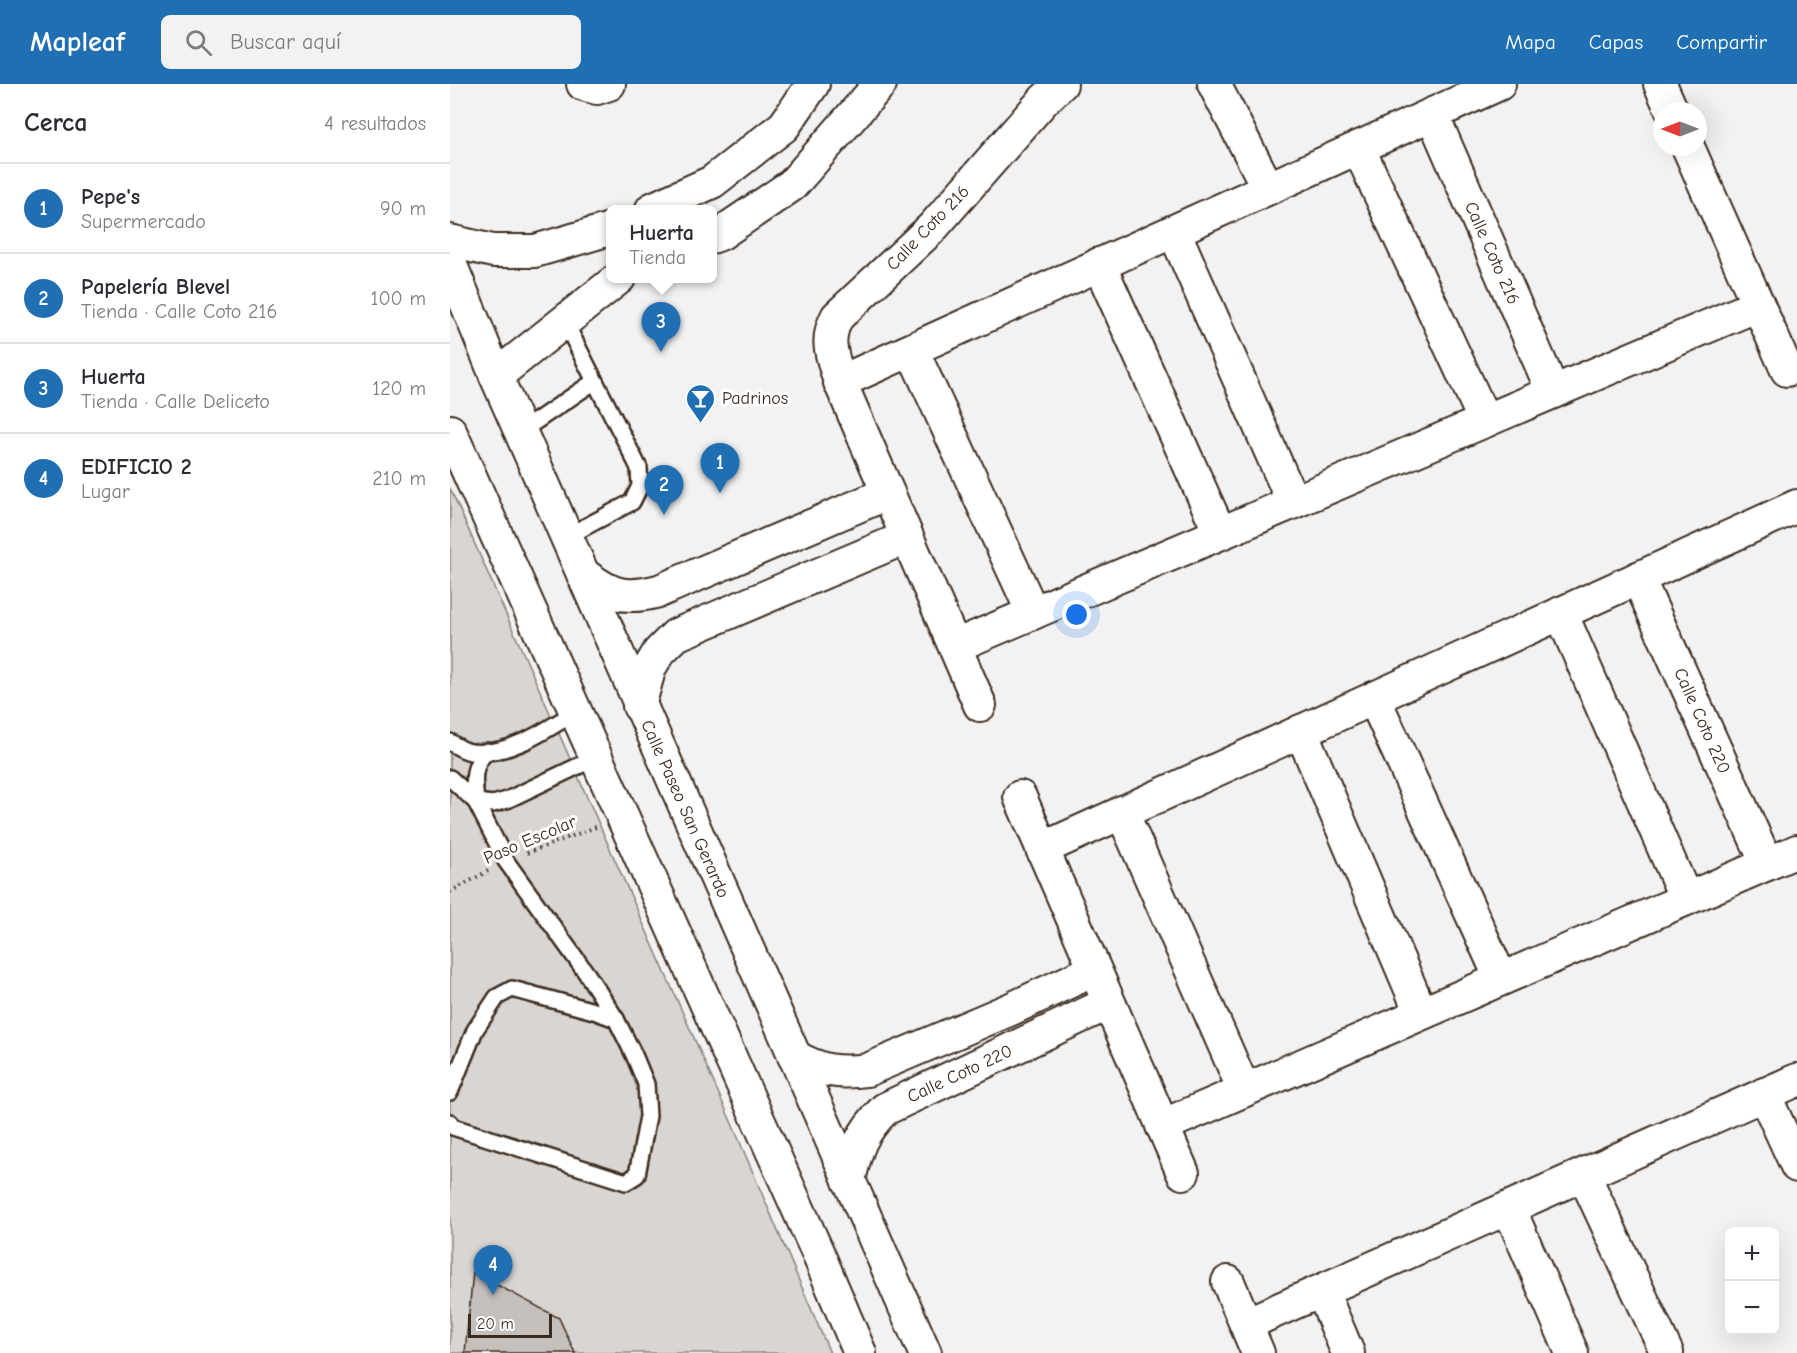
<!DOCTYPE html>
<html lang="es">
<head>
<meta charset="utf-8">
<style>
  :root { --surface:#fff; --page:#f2f2f3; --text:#2b2b33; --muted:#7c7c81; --line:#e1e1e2; --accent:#1f6fb2 }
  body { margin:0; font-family:"Comic Neue",sans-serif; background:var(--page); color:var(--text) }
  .controls { position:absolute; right:18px; bottom:18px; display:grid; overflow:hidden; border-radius:9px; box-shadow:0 6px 24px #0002 }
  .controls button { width:54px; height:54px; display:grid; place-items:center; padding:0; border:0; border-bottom:2px solid var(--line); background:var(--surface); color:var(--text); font:30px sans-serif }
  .compass { position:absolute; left:1203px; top:18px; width:54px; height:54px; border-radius:50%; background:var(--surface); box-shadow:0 6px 24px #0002; rotate:270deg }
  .scale { position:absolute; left:18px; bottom:15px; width:84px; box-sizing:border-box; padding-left:6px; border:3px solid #3b2a1e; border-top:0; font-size:16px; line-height:21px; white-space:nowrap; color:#3b2a1e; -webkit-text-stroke:4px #fff; paint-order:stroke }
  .you { position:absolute; left:627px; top:531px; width:21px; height:21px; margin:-15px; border:4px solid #fff; border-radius:50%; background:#1a73e8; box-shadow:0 0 0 9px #1a73e833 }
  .badge { display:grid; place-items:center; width:39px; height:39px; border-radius:50%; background:var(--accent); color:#fff; font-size:20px; font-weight:700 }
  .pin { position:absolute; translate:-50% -50px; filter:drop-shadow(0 2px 3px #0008) }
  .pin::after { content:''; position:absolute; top:32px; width:21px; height:18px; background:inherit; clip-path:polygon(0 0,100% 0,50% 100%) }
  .popup { position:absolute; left:156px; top:121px; width:111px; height:78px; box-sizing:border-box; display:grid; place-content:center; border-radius:9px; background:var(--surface); filter:drop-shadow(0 2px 4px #0005); font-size:20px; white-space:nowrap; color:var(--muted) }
  .popup b { font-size:22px; color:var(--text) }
  .popup::after { content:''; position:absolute; left:50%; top:100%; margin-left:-12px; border:12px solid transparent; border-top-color:var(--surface) }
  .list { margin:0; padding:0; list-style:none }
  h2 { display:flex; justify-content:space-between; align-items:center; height:78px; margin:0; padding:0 24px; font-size:26px }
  h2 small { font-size:20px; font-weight:400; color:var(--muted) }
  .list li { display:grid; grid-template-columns:39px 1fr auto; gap:18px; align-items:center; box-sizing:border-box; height:90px; padding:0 24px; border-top:2px solid var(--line) }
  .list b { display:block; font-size:22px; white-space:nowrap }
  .list p { margin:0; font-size:20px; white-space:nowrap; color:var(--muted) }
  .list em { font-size:20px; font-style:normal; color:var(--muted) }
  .icon { flex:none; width:33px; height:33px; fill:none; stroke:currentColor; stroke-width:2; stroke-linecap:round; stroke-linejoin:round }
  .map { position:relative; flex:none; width:1347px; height:1269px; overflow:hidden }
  header { display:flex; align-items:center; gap:36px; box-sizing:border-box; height:84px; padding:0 30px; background:var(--accent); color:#fff }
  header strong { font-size:28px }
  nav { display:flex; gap:33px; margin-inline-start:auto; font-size:21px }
  .search { width:420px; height:54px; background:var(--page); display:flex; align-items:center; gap:15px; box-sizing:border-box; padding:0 21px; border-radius:9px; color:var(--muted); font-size:22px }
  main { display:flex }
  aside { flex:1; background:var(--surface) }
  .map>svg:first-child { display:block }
  .green { fill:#d8d5d2; stroke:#8a8078; stroke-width:1.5 }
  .building { fill:#c6c0bd; stroke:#3b2a1e; stroke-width:1.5 }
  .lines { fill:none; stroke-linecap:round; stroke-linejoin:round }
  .lane-casing { stroke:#3b2a1e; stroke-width:20 }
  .street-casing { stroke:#3b2a1e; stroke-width:36 }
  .path { stroke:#3b2a1e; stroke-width:4; stroke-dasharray:1.5 4.5; stroke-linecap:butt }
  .lane { stroke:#fff; stroke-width:15 }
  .street { stroke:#fff; stroke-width:32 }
  .labels { text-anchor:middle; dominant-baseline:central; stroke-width:6; stroke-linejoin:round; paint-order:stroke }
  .street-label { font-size:18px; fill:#3b2a1e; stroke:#fff }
  .poi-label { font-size:18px; fill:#3b2a1e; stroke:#fff; text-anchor:start }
</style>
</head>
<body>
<header>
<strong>Mapleaf</strong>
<div class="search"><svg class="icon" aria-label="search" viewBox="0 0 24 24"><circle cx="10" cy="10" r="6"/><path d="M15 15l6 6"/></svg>Buscar aquí</div>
<nav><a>Mapa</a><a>Capas</a><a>Compartir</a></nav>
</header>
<main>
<aside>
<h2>Cerca<small>4 resultados</small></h2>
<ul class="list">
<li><span class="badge">1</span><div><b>Pepe's</b><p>Supermercado</p></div><em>90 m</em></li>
<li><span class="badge">2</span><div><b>Papelería Blevel</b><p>Tienda · Calle Coto 216</p></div><em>100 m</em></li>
<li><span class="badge">3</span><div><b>Huerta</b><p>Tienda · Calle Deliceto</p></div><em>120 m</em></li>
<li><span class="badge">4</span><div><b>EDIFICIO 2</b><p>Lugar</p></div><em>210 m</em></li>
</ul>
</aside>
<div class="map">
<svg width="1347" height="1269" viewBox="0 0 1347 1269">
  <rect width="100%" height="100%" fill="#f3f2f2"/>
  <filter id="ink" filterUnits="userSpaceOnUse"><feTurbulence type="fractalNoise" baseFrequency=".0167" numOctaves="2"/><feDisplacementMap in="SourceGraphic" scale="12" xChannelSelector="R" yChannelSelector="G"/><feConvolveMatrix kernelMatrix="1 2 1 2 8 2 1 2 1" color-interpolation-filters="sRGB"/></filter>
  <g filter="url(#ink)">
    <polygon class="green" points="0,404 283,1042 380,1269 0,1269"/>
    <polygon class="building" points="23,1188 109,1234 125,1269 15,1269"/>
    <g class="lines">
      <defs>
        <g id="lane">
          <polyline points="114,236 189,384 190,402 182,418 116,453"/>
          <polyline points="70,348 145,297"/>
          <path d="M0,658c6,4 15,9 21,10 38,4 74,-21 104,-40"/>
          <polyline points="0,694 26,718 56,777 137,890 166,935 184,971 196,1000 198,1032 187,1091 176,1098 3,1043 0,1038"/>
          <polyline points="26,718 43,720 57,716 145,674"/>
          <path d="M26,718c-2,-21 -5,-36 11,-51"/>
          <polyline points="0,1008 25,946 47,913 62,905 144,927 166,935"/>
        </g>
        <g id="street">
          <polyline points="133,0 147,4 159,0"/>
          <polyline points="764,0 818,104"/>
          <polyline points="1210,0 1222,27"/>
          <polyline points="982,30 1103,308"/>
          <polyline points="908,63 1035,337"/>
          <polyline points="1238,63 1337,286"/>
          <polyline points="202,125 262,98 334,42 363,0"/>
          <polyline points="724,147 843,418"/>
          <polyline points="262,153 270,150 342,101 430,0"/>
          <polyline points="0,157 43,167 85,167 160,145"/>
          <polyline points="0,179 46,292 475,1269"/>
          <polyline points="649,180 770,449"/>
          <polyline points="462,266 583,529"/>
          <polyline points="46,292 169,194"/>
          <polyline points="390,298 1049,0"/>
          <polyline points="0,347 367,1167 410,1269"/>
          <path d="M133,490c28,21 41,26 76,17l229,-98"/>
          <polyline points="1188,494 1317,780"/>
          <polyline points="1111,529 1236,815"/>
          <polyline points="505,562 1308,221"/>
          <polyline points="924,614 1051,895"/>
          <path d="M530,621l-140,-323c-7,-25 -16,-40 -3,-65l95,-89 112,-128 17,-16"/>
          <polyline points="189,622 200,583 209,568 226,551 457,453"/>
          <polyline points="851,647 971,929"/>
          <polyline points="570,713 733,1089"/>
          <polyline points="672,728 794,1006"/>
          <polyline points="592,765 1347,422"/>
          <path d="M344,972c26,15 44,18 73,14l144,-61 83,-39"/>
          <polyline points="1314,1010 1347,1082"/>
          <polyline points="712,1042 1347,767"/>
          <polyline points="1134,1091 1217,1269"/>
          <path d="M399,1097c7,-33 12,-48 36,-72l224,-106"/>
          <polyline points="1059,1124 1122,1269"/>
          <polyline points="778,1198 808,1269"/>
          <polyline points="872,1207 898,1269"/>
          <polyline points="796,1240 1347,996"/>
        </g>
      </defs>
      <use href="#lane" class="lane-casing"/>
      <use href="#street" class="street-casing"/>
      <g class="path">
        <polyline points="77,769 146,743"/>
        <polyline points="0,808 38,787"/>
      </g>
      <use href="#lane" class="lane"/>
      <use href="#street" class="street"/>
    </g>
  </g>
  <defs>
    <symbol id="bar-pin" viewBox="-11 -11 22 30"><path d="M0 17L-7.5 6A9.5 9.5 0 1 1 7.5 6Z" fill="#1f6fb2" stroke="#fff"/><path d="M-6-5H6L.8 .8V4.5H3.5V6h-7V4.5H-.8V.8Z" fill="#fff"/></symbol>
  </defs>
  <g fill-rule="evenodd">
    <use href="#bar-pin" x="234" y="298" width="33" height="45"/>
  </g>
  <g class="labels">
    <g class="street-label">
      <text transform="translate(478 144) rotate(-46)">Calle Coto 216</text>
      <text transform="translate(1042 169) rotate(66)">Calle Coto 216</text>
      <text transform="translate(1252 637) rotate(66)">Calle Coto 220</text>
      <text transform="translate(235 725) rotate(66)">Calle Paseo San Gerardo</text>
      <text transform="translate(80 756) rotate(-23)">Paso Escolar</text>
      <text transform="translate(510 990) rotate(-25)">Calle Coto 220</text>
    </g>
    <g class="poi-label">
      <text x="272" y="314">Padrinos</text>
    </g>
  </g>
</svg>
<div class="controls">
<button>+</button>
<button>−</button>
</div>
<svg class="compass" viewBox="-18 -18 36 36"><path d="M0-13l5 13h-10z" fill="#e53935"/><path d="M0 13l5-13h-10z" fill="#7c7c81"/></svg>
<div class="scale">20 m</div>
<div class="you"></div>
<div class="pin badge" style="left:270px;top:409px">1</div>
<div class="pin badge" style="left:214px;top:431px">2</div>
<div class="pin badge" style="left:211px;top:268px">3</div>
<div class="popup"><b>Huerta</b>Tienda</div>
<div class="pin badge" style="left:43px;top:1211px">4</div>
</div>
</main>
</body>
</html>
